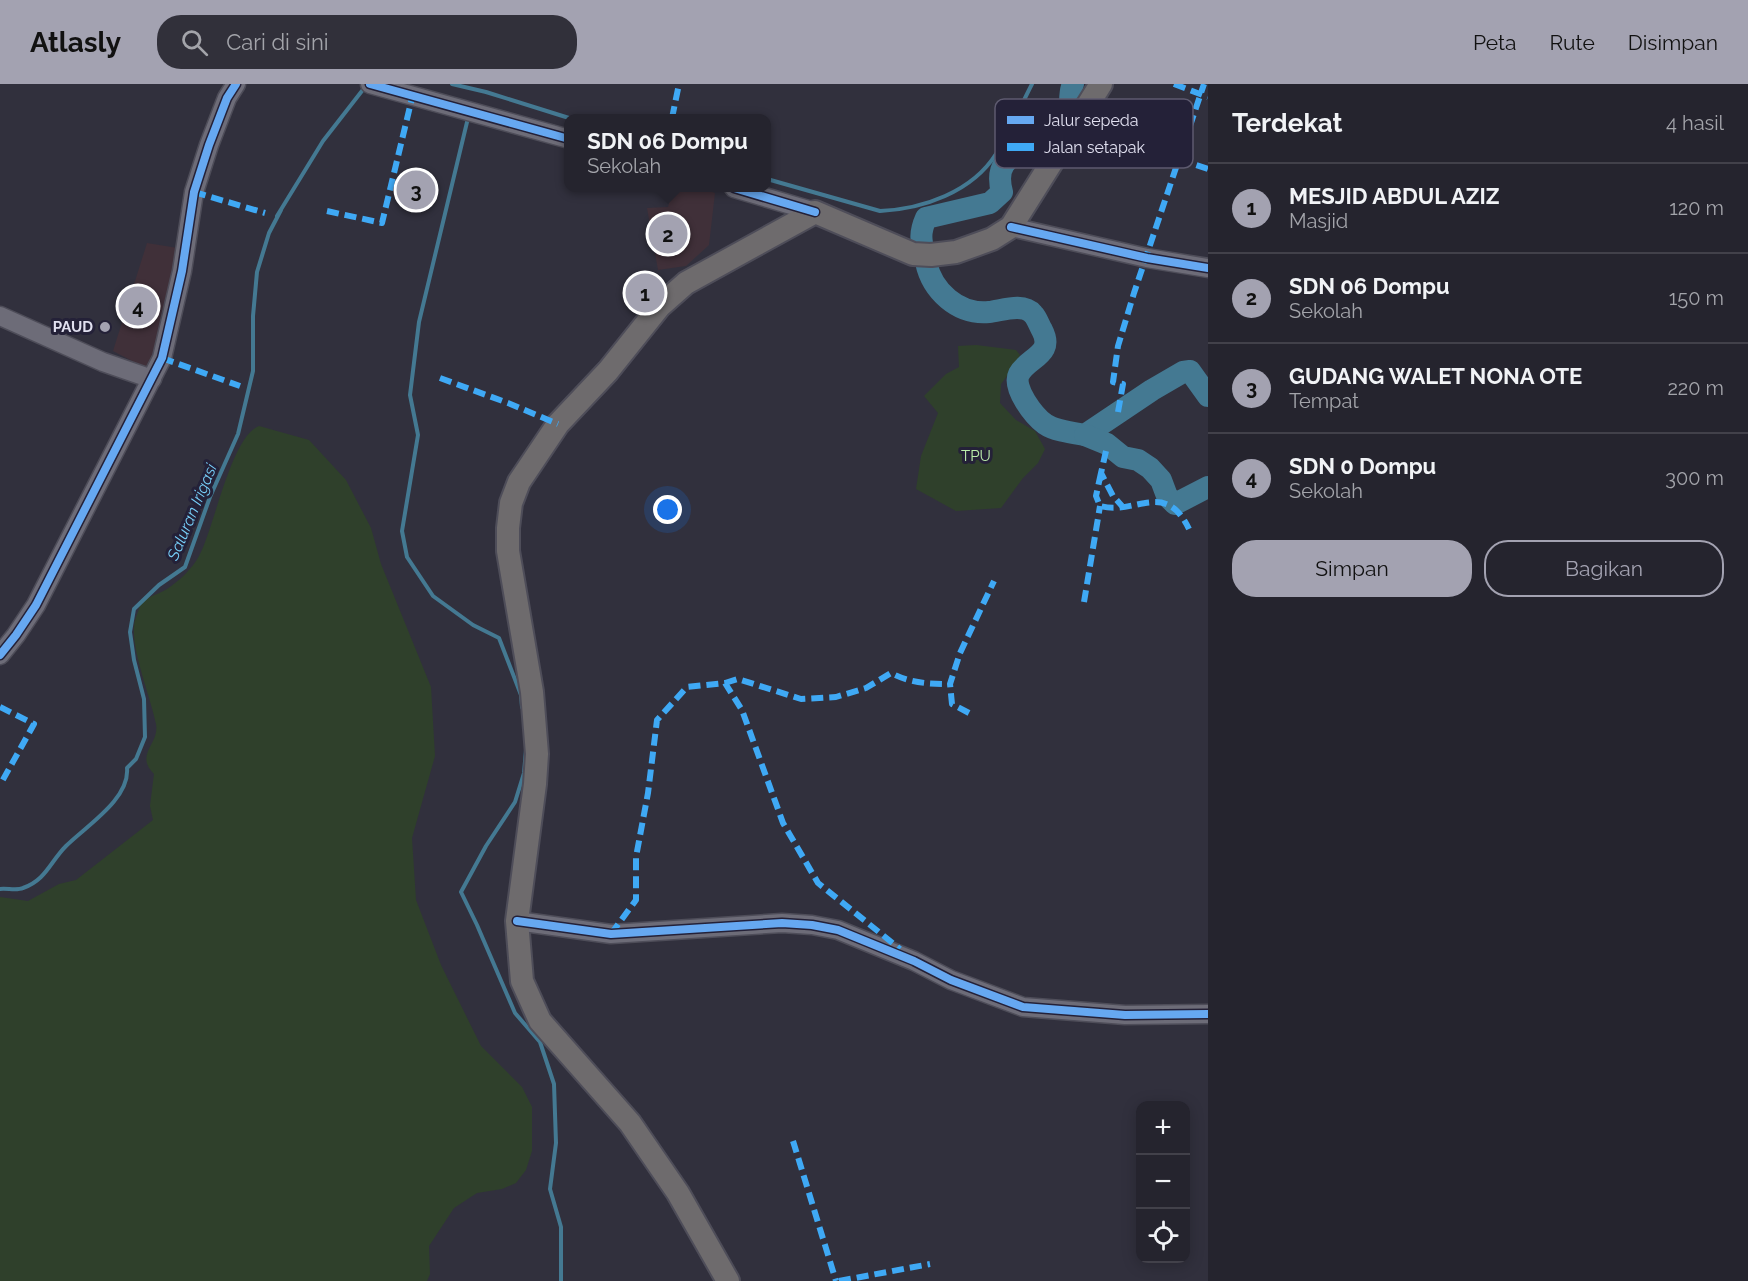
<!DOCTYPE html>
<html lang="id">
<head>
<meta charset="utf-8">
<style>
  :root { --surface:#25242e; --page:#31303a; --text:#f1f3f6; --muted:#a3a4aa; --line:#42414a; --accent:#a3a2b1 }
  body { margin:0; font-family:Raleway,sans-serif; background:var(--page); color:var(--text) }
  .controls { position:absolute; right:18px; bottom:18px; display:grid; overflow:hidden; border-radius:12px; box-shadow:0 3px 15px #0003 }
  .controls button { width:54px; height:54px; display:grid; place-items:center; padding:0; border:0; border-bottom:2px solid var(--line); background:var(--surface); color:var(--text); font:30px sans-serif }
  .you { position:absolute; left:668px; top:426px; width:21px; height:21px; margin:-15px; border:4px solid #fff; border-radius:50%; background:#1a73e8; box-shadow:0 0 0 9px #1a73e833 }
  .badge { display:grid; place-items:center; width:39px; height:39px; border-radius:50%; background:var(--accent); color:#111; font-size:20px; font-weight:700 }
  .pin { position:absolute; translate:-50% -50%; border:3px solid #fff; box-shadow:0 2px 6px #0006 }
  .popup { position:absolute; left:564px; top:30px; width:207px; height:78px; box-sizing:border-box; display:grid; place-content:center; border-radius:12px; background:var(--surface); filter:drop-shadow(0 2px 4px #0005); font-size:20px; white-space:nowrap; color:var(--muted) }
  .popup b { font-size:22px; color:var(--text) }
  .popup::after { content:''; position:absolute; left:50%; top:100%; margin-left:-12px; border:12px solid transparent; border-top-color:var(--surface) }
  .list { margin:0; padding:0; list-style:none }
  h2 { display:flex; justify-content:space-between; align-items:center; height:78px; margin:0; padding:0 24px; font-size:26px }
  h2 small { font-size:20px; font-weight:400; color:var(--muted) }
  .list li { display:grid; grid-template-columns:39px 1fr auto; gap:18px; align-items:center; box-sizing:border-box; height:90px; padding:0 24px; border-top:2px solid var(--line) }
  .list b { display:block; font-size:22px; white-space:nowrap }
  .list p { margin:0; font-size:20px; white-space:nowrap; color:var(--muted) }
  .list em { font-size:20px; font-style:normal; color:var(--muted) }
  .actions { display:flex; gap:12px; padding:18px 24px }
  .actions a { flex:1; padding:14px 0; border:2px solid var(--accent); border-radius:24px; text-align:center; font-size:21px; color:var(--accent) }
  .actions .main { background:var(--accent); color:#111 }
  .icon { flex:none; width:33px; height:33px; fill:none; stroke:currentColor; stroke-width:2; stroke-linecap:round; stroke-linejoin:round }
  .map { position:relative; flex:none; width:1208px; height:1197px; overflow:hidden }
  header { display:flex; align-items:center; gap:36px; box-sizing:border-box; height:84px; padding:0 30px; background:var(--accent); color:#111 }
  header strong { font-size:28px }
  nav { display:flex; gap:33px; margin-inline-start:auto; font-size:21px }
  .search { width:420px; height:54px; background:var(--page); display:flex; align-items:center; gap:15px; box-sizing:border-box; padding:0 21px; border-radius:24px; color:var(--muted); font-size:22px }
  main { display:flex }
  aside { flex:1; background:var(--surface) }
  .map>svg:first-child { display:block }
  .education { fill:#403039 }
  .green { fill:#2f402b }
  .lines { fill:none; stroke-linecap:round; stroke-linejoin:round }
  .stream { stroke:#447992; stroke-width:4 }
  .river { stroke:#447992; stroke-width:22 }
  .minor-casing { stroke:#4e4d59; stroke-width:21 }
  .major-casing { stroke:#4e4d59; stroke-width:26 }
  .minor { stroke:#6d6c78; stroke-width:18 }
  .major { stroke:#6e6b6d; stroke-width:22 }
  .quiet { stroke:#3fa9f5; stroke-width:6; stroke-dasharray:12 6; stroke-linecap:butt }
  .cycleway-casing { stroke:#242138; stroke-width:11 }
  .cycleway { stroke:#66a8f1; stroke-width:8 }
  .poi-dot { fill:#a3a2b1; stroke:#242138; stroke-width:2 }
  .labels { text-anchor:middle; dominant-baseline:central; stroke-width:6; stroke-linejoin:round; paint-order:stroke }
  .poi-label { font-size:15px; font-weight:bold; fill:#e1e0f0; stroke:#242138; text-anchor:end }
  .park-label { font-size:15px; fill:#bceeac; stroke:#242138 }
  .water-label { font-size:16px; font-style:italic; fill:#78d0fa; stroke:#242138 }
  .key { fill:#242138; stroke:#5d5a6f; stroke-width:1.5 }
  .key-label { font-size:16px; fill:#e1e0f0 }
</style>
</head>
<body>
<header>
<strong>Atlasly</strong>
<div class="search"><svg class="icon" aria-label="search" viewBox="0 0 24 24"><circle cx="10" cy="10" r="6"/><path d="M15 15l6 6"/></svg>Cari di sini</div>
<nav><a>Peta</a><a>Rute</a><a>Disimpan</a></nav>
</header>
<main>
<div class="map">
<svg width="1208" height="1197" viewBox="0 0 1208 1197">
  <rect width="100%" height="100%" fill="#31303d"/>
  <g class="education">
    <polygon points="673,104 700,104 715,109 709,161 686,182 658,186 647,124 668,123"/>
    <polygon points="147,159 184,165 151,287 113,267"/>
  </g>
  <g class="green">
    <polygon points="976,261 1016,266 1020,271 1016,280 1001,300 1000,319 1016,336 1035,347 1045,365 1038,379 1023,394 1001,424 956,427 916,405 921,372 938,329 924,312 946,290 959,283 958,262"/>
    <path d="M259,342l50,14 37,40 25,48 10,36 50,123 4,69 -23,82 4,62 25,65 40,81 41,41 10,20v44l-6,19 -10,13 -14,6 -25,4 -23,15 -25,38 1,28 -3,7h-427v-384l28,4 31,-17 17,-4 77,-60 -3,-14 4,-32c-20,-20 6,-30 2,-50 -5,-26 -24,-72 -22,-97 0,-6 3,-12 5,-18 3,-12 19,-14 28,-20 11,-7 26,-21 32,-33 15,-27 32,-120 60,-130z"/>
  </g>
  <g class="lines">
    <g class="stream">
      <polyline points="452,0 486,8 569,34"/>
      <polyline points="468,34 419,238 410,311 418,351 402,447 407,473 433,512 473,541 499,554 521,611 522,623"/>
      <path d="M767,95l113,32c43,-2 92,-19 116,-57 14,-22 24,-47 36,-70"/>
      <polyline points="526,666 524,689 515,718 486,762 461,808 477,841 515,929 540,958 554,1000 556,1059 550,1105 561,1143 561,1197"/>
      <path d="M0,805c7,-1 17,2 23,-1 23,-8 27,-26 43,-42 20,-20 64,-47 61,-78l9,-9 9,-22 -1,-38 -10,-39 -4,-28 4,-23 25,-24 26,-18 25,-70 28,-63 15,-63v-55l4,-44 12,-39 12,-23 -4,6 46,-75 42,-54"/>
    </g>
    <g class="river">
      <path d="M1073,0c-6,12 1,25 -8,36 -7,7 -18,16 -26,21 -23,15 -46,17 -37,51l-12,11 -64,15c-8,18 -4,25 0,44 6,29 32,53 63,50 12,-1 34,-10 44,2 4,4 6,11 9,16 13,25 -14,27 -23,44 -7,14 15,42 26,50 10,7 28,9 40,11l67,-45 31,-18 7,-1 18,25"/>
      <polyline points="1085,351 1107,360 1123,373 1138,376 1150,384 1161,396 1167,412 1175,420 1208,403"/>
    </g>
    <defs>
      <g id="minor">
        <polyline points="370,0 569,55"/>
        <polyline points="734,104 815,128"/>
        <polyline points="1011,143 1147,174 1208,184"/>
        <polyline points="0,232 103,278 152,295"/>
        <polyline points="0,571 16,551 36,521 162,274 182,187 194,108 209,61 227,14 236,0"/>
        <polyline points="517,837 611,850 782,839 812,841 838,846 914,877 951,896 1023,923 1125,931 1208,930"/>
      </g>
      <polyline id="major" points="728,1197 678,1109 630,1039 540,937 522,897 517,837 535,700 537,670 532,608 508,467 508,444 511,419 519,398 558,340 608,287 660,222 686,199 815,128 913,170 931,171 956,168 992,155 1011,143 1101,0"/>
    </defs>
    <use href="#minor" class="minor-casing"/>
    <use href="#major" class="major-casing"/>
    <use href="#minor" class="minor"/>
    <use href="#major" class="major"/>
    <g class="quiet">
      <polyline points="1174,0 1208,13"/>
      <polyline points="672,34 679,0"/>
      <polyline points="1077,41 1208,85"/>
      <polyline points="194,108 265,129"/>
      <polyline points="327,127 382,139 413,10"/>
      <polyline points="162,274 240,302"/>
      <polyline points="440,294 508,319 558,340"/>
      <polyline points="1118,328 1123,300 1113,298 1118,262 1134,209 1204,0"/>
      <polyline points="1106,367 1101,389 1113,412 1122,422"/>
      <path d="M1101,389l-5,23 4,10c35,10 65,-27 89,23"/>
      <polyline points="1084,518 1100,422"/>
      <path d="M725,599l13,-4 63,20 35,-2 30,-9 25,-15c19,10 37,11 59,11"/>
      <polyline points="0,623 34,640 0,701"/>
      <polyline points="969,629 952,620 950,600 960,569 994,497"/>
      <polyline points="611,850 636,816 636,773 648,709 657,636 687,603 725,599 742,626 783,739 818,799 900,865"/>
      <polyline points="793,1057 836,1197"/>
      <polyline points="839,1197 930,1180"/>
    </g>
    <defs>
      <g id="cycleway">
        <polyline points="370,0 569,55"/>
        <polyline points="734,104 815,128"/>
        <polyline points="1011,143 1147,174 1208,184"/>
        <polyline points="0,571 16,551 36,521 162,274 182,187 194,108 209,61 227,14 236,0"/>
        <polyline points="517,837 611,850 782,839 812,841 838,846 914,877 951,896 1023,923 1125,931 1208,930"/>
      </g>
    </defs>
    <use href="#cycleway" class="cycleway-casing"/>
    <use href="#cycleway" class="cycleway"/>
  </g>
  <circle class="poi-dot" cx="105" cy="243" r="6"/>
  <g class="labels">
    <g class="poi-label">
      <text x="93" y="243">PAUD</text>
    </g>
    <g class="park-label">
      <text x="976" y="372">TPU</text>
    </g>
    <g class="water-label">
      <text transform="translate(192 428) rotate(-67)">Saluran Irigasi</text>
    </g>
  </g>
  <rect x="995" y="15" width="198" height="69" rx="9" class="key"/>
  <rect x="1007" y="32" width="27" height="8" fill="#66a8f1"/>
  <rect x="1007" y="59" width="27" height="8" fill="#3fa9f5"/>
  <g class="key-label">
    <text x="1044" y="42">Jalur sepeda</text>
    <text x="1044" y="69">Jalan setapak</text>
  </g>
</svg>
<div class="controls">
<button>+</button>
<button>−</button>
<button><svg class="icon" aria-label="locate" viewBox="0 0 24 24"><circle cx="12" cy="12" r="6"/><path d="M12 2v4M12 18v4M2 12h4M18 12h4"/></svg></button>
</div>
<div class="you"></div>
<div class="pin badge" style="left:645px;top:209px">1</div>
<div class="pin badge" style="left:668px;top:150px">2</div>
<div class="popup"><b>SDN 06 Dompu</b>Sekolah</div>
<div class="pin badge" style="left:416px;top:106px">3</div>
<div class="pin badge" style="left:138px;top:222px">4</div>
</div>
<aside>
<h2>Terdekat<small>4 hasil</small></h2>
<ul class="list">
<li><span class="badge">1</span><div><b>MESJID ABDUL AZIZ</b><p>Masjid</p></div><em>120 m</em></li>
<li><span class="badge">2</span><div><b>SDN 06 Dompu</b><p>Sekolah</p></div><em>150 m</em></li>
<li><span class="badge">3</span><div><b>GUDANG WALET NONA OTE</b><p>Tempat</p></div><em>220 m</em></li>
<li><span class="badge">4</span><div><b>SDN 0 Dompu</b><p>Sekolah</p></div><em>300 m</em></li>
</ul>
<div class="actions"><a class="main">Simpan</a><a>Bagikan</a></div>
</aside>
</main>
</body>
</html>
